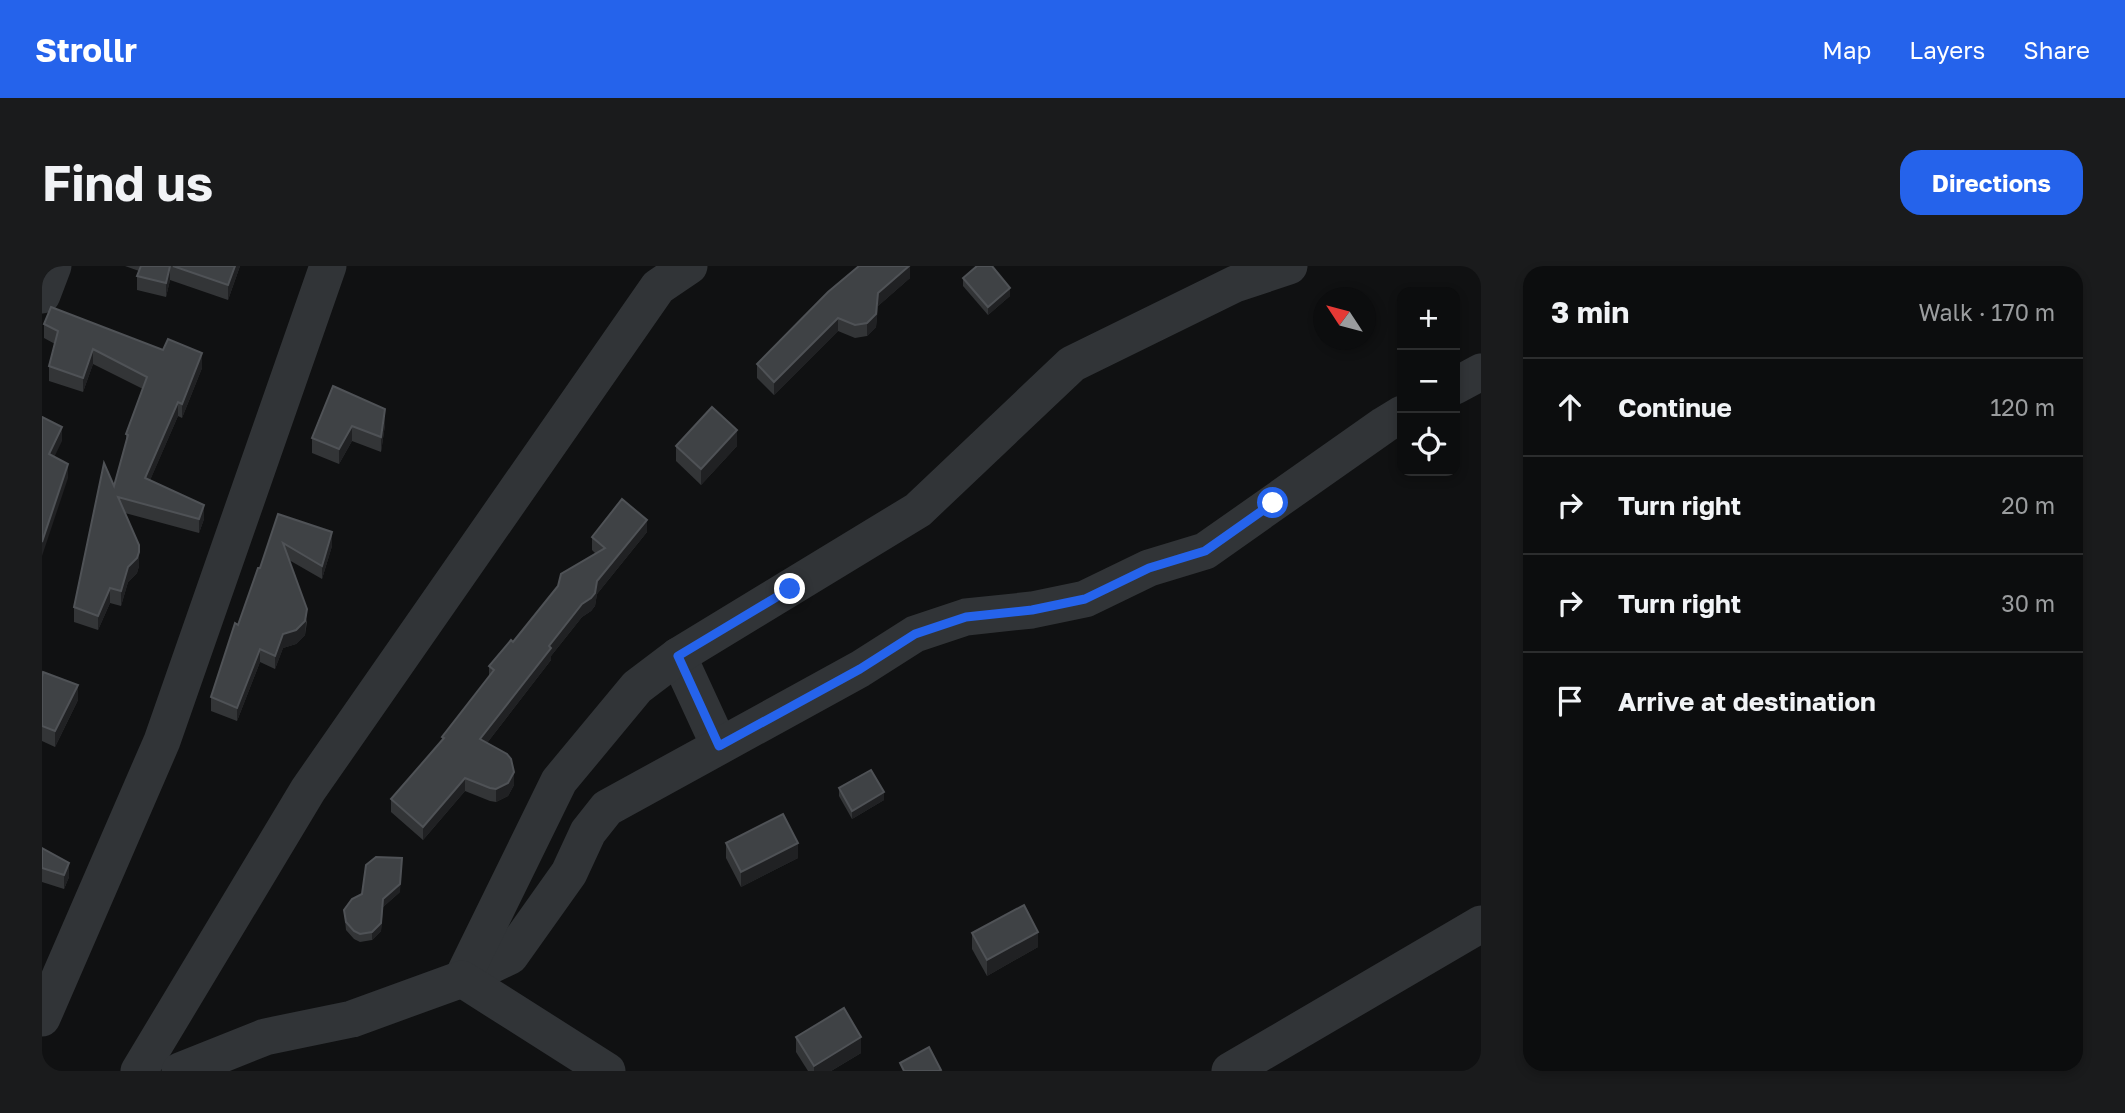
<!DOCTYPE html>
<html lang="en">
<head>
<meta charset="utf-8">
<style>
  :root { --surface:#0c0d0e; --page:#1a1b1c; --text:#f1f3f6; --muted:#9a9c9e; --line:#2c2d2e; --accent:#2563eb }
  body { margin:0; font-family:"Golos Text",sans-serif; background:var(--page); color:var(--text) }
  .controls { position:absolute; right:21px; top:21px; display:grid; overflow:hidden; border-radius:14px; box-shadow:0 4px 10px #0003 }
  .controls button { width:63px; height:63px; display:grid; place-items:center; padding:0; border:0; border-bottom:2px solid var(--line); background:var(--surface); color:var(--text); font:35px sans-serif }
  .compass { position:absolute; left:1271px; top:21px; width:63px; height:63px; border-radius:50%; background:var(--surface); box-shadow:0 4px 10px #0003; rotate:306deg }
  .stop { position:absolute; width:21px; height:21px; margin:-16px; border:5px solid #2563eb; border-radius:50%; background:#fff }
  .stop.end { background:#2563eb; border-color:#fff; box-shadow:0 2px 7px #0008 }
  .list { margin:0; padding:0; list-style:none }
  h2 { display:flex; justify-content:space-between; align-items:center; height:91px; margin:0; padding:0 28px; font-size:30px }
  h2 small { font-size:23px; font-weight:400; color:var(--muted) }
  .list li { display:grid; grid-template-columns:46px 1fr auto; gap:21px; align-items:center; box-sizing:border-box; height:98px; padding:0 28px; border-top:2px solid var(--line) }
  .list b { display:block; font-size:26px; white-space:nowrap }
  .list em { font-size:23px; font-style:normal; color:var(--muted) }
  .icon { flex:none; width:38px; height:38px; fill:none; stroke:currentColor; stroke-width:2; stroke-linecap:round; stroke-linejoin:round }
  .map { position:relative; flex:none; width:1439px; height:805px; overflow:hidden; border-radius:21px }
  header { display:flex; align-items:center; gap:42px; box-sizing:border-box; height:98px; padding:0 35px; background:var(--accent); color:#fff }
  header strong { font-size:33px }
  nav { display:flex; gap:38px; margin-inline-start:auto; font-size:24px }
  .intro { display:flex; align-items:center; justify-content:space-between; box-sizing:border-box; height:168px; padding:0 42px }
  h1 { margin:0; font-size:49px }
  .button { padding:18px 32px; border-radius:21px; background:var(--accent); color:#fff; font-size:24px; font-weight:700 }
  main { display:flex; gap:42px; padding:0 42px }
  aside { flex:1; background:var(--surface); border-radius:21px; box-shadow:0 4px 10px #0003 }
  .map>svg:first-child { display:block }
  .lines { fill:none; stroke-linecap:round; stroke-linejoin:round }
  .minor { stroke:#313437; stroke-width:37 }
  .wall { fill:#333537 }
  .shaded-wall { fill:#202123 }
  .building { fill:#3f4245; stroke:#4f5256; stroke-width:2 }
  .route { stroke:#2563eb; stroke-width:9 }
</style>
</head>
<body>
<header>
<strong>Strollr</strong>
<nav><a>Map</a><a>Layers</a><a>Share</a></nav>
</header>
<div class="intro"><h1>Find us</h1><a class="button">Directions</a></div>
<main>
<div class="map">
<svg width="1439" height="805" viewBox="0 0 1439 805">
  <rect width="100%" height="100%" fill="#101112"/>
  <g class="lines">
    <g class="minor">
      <polyline points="0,29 11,0"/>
      <polyline points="1413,120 1439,106"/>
      <polyline points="636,390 677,479"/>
      <polyline points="420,713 468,690 527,607 546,566 565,542 818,403 873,368 924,351 990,344 1043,333 1107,302 1163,285 1342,159 1360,148"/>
      <polyline points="420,713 517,515 595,421 636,390 876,244 1030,98 1193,18 1247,0"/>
      <polyline points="0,752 120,475 286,0"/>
      <polyline points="97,805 266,524 616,21 647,0"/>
      <polyline points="138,805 223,771 310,753 420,713 565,805"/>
      <polyline points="1188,805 1439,658"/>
    </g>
  </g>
  <g class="wall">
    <polygon points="83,0 198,0 186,34 128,14 124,31 95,24 95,10 97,5"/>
    <polygon points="868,0 868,12 836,40 834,61 825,70 813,72 796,65 732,129 715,112 715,98"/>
    <polygon points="921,12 968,30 946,49 921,20"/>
    <polygon points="2,58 160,102 140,152 136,150 108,214 162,253 157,267 83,247 97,300 95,307 86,316 79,340 68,337 56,364 32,356 32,341 72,220 84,176 84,168 101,123 51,98 41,126 7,115 7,100 13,78 2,72"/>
    <polygon points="291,120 343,159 339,186 310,175 297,198 270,187 270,172"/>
    <polygon points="634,180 695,180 659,219 634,195"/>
    <polygon points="236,248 290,280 280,313 247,294 265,356 263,369 254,378 241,382 233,403 218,396 195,455 169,445 169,431 218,302"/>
    <polygon points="605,266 555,328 553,340 549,345 540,351 509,390 509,394 445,477 472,519 466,530 454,536 448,535 423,525 381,574 349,546 349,533 400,474 400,471 447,410 447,400 471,376 554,288 550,284 550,271"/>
    <polygon points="0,411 36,434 13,481 0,475"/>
    <polygon points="797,522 842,534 810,553 797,530"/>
    <polygon points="684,577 756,592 699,621 684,592"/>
    <polygon points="0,582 27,611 22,623 0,616"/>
    <polygon points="358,626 341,641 339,665 330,674 318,676 312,673 304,664 302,644"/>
    <polygon points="930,667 996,681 945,710 930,683"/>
    <polygon points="754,771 819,787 789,805 766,805 754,786"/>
  </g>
  <g class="shaded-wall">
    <polygon points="128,0 128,14 124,31 124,17"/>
    <polygon points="193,0 198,0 186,34 186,19"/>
    <polygon points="867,0 868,0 868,12 836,40 834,61 825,70 825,57 836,27"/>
    <polygon points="968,22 968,30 946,49 946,41"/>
    <polygon points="796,52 796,65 732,129 732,116"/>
    <polygon points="51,83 51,98 41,126 41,112"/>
    <polygon points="160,87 160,102 140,152 140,138"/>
    <polygon points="136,136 136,150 103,226 103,212"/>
    <polygon points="343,143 343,159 339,186 339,171"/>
    <polygon points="310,160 310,175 297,198 297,183"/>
    <polygon points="20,161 20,175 7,202 7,188"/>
    <polygon points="695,164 695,180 659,219 659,203"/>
    <polygon points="26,198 26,212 0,290 0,276"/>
    <polygon points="162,239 162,253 157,267 157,253"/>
    <polygon points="605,254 605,266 555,328 553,340 549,345 540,351 509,390 509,394 438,486 438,473 507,380 540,338 555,315"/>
    <polygon points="290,266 290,280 280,313 280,300"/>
    <polygon points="97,286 97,300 95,307 86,316 79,340 79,325 86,301"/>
    <polygon points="68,322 68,337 56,364 56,350"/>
    <polygon points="265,343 263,369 254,378 241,382 233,403 233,390 241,368"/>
    <polygon points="218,383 218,396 195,455 195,442"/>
    <polygon points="36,419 36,434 13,481 13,465"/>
    <polygon points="472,506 472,519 466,530 454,536 454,523"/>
    <polygon points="423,512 423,525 381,574 381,561"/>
    <polygon points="842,526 842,534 810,553 810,545"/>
    <polygon points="756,577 756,592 699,621 699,606"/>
    <polygon points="27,597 27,611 22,623 22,609"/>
    <polygon points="360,600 358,626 341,641 339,665 330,674 330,666 341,633"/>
    <polygon points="996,666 996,681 945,710 945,694"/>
    <polygon points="819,771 819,787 789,805 772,805 772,800"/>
  </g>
  <g class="building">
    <polygon points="99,0 128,0 124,17 95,10"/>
    <polygon points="131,0 193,0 186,19"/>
    <polygon points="817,0 867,0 836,27 834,48 825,57 813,59 796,52 732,116 715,98 786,26"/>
    <polygon points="935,0 950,0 968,22 946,41 921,12"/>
    <polygon points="9,41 121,84 126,73 160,87 140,138 136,136 103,212 162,239 157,253 76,231 97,279 97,286 95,292 86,301 79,325 68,322 56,350 32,341 62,197 72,220 86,169 84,168 105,111 51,83 41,112 7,100 16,65 2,58"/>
    <polygon points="291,120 343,143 339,171 310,160 297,183 270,172"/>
    <polygon points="670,141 695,164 659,203 634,180"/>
    <polygon points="0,151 20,161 7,188 26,198 0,276"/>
    <polygon points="580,233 605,254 555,315 553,327 549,332 540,338 507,380 509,382 438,473 465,488 469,493 472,506 466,517 454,523 448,522 423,512 381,561 349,533 402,472 400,471 452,404 447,400 469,374 471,376 516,320 519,308 563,282 550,271"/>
    <polygon points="236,248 290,266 280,300 241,277 265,343 263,355 254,364 241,368 233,390 218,383 195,442 169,431 193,357 196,359 216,302 218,302"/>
    <polygon points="1,406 36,419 13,465 0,460 0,411"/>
    <polygon points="829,504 842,526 810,545 797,522"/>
    <polygon points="741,548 756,577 699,606 684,577"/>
    <polygon points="0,582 27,597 22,609 0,602"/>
    <polygon points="334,591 360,592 358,618 341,633 339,657 330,666 318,668 312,665 304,656 302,644 310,633 320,628 324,599"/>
    <polygon points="982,639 996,666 945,694 930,667"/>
    <polygon points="802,742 819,771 772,800 754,771"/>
    <polygon points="887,781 899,804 897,805 862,805 858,797"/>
  </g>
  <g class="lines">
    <polyline class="route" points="748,323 636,390 677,480 818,403 873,368 924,351 990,344 1043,333 1107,302 1163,285 1231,237"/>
  </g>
</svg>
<div class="controls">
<button>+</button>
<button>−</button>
<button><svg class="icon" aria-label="locate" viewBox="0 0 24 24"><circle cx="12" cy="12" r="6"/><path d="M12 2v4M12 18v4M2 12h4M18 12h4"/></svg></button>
</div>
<svg class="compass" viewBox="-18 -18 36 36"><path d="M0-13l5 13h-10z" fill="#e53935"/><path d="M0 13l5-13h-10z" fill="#9a9c9e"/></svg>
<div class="stop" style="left:1231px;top:237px"></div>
<div class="stop end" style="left:748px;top:323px"></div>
</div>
<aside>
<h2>3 min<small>Walk · 170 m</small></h2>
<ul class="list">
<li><svg class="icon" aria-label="ahead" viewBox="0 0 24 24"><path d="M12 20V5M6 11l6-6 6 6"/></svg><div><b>Continue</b></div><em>120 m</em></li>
<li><svg class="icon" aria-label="right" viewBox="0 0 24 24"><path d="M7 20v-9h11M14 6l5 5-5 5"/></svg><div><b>Turn right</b></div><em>20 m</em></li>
<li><svg class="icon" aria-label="right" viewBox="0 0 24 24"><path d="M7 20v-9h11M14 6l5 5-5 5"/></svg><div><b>Turn right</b></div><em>30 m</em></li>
<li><svg class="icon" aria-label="arrive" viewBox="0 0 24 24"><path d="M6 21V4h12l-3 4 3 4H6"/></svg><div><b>Arrive at destination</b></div></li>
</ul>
</aside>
</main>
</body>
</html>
